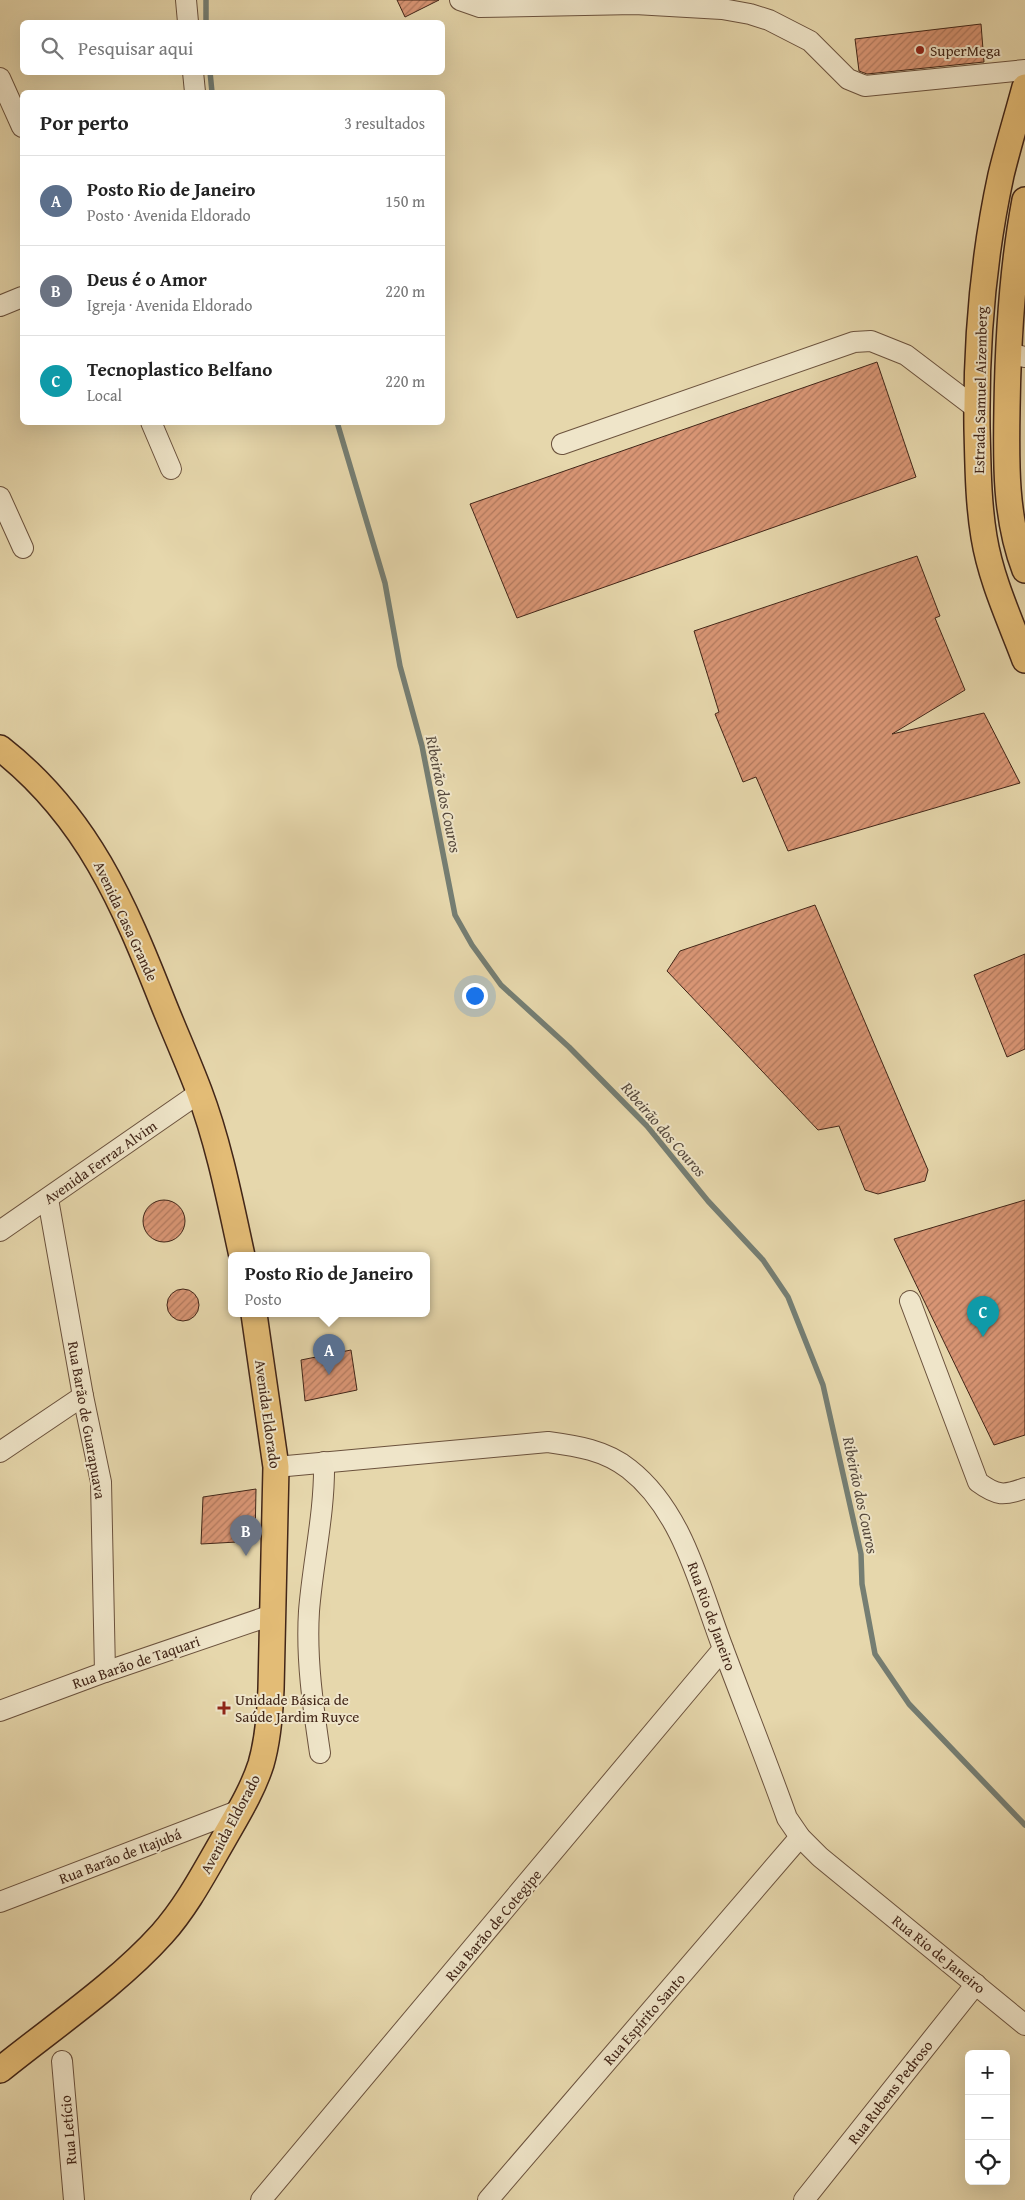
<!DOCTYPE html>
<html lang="pt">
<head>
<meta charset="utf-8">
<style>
  :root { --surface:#fff; --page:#f6f6f6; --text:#222; --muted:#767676; --line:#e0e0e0; --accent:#2563eb }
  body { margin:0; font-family:"Gentium Book Plus",serif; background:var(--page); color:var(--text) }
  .controls { position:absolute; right:15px; bottom:15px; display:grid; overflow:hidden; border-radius:8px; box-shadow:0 5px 20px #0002 }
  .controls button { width:45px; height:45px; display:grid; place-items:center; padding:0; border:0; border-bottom:1px solid var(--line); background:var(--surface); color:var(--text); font:25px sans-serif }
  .you { position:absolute; left:474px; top:995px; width:18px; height:18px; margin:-12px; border:4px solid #fff; border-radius:50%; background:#1a73e8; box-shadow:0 0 0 8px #1a73e833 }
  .badge { display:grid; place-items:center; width:32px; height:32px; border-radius:50%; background:var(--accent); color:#fff; font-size:16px; font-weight:700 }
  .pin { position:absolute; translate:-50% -41px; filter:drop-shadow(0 1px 2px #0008) }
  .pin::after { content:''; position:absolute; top:26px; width:18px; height:15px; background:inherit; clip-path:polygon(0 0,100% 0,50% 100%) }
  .popup { position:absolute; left:228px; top:1252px; width:202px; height:65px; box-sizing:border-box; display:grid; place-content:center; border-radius:8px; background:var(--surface); filter:drop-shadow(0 1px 4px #0005); font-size:16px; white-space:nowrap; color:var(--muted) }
  .popup b { font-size:19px; color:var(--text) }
  .popup::after { content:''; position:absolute; left:50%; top:100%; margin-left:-10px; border:10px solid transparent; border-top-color:var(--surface) }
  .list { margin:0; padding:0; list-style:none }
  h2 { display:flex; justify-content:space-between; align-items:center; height:65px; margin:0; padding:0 20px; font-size:21px }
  h2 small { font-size:16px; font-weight:400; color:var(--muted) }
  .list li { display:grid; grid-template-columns:32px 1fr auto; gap:15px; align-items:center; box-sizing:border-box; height:90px; padding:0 20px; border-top:1px solid var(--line) }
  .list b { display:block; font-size:19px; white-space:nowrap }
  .list p { margin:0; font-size:16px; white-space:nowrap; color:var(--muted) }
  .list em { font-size:16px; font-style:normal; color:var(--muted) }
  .icon { flex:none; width:28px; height:28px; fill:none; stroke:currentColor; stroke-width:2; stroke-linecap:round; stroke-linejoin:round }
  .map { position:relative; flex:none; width:1025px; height:2200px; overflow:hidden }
  .search { position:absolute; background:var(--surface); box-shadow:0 5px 20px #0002; left:20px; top:20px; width:425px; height:55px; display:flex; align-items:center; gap:12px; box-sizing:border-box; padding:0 18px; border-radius:8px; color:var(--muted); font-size:19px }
  .panel { position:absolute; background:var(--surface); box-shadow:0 5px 20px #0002; left:20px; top:90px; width:425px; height:335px; border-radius:8px }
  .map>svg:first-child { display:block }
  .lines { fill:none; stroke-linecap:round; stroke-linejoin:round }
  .stream { stroke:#757e73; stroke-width:5.5 }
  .building { fill:url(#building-hatch); stroke:#422618 }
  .minor-casing { stroke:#6b523d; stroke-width:22 }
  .major-casing { stroke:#422618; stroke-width:28 }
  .minor { stroke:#efe5c9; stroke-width:20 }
  .major { stroke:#e3bc76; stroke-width:25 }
  .poi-dot { fill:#8f2418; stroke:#efe5c9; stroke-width:2 }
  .labels { text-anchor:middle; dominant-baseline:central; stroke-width:4; stroke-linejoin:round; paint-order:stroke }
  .poi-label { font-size:15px; fill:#422618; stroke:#efe5c9; text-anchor:start }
  .street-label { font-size:15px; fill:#422618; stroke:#efe5c9 }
  .water-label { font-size:16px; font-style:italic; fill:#574a3e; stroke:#efe5c9 }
</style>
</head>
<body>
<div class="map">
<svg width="1025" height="2200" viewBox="0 0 1025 2200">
  <defs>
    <pattern id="building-hatch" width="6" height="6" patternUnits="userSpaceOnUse" patternTransform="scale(1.25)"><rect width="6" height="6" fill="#d89574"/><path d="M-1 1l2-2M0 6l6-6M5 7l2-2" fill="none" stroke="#b1795e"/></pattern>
  </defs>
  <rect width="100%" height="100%" fill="#e6d7ac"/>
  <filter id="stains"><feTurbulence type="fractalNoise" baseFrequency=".004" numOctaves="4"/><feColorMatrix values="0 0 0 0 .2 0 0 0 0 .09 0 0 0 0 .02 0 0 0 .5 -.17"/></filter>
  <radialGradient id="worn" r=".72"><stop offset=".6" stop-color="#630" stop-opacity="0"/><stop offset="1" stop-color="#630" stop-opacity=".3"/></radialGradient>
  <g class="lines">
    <g class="stream">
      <polyline points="206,22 206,0"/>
      <polyline points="210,72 212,92"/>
      <polyline points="337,422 385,583 400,666 422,746 455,915 472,945 501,985 569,1047 647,1126 708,1201 763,1260 788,1297 823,1385 861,1554 862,1584 875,1654 909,1704 1025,1825"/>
    </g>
  </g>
  <g class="building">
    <polygon points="397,0 439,0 405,17"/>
    <polygon points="981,24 984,62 867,74 859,71 855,39"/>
    <polygon points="877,362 916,477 517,618 470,504"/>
    <polygon points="917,556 940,616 935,618 965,690 892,734 984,713 1020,783 788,851 756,777 743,782 715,714 719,712 694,631"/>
    <polygon points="815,905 928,1170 925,1181 878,1194 865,1190 839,1126 818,1130 667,971 680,951"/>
    <polygon points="1025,954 1025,1049 1007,1057 974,975"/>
    <polygon points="1025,1200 1025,1435 994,1445 894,1239"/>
    <circle cx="164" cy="1221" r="21"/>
    <circle cx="183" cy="1305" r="16"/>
    <polygon points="351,1350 357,1390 305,1401 301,1360"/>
    <polygon points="256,1489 255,1541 201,1544 203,1497"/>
  </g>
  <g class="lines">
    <defs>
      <g id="minor">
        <polyline points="186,0 188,22"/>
        <polyline points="460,0 480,7 635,4 722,9 750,14 769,20 810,41 848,79 865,86 1025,70"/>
        <polyline points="193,72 195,92"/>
        <polyline points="0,78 22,127"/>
        <polyline points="0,306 22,297"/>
        <polyline points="1008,353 1025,357"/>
        <polyline points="151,422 171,469"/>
        <polyline points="562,444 854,342 871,341 906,355 977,409"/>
        <polyline points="0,497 23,548"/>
        <polyline points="48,1199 83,1396 101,1482 105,1672"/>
        <polyline points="0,1231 199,1093"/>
        <path d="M910,1301l68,181c19,14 26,14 47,6"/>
        <polyline points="0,1452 83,1396"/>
        <path d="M276,1467l272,-25c29,4 57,8 81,27 55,43 71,120 95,182 21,56 43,111 63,167l13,19 20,20 205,168"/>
        <polyline points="0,1711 105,1672 272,1615"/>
        <path d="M320,1753c-7,-47 -14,-94 -11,-142 4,-50 16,-99 15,-149"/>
        <polyline points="0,1902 240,1810"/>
        <polyline points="62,2061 74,2200"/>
        <polyline points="261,2200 723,1649"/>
        <polyline points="488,2200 800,1837"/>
        <polyline points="804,2200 976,1984"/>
      </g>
      <g id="major">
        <path d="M1025,87c-8,30 -17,59 -24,88 -18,83 -25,168 -24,253 1,36 1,73 7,109 7,43 26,83 41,123"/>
        <path d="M1025,200c-13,69 -17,138 -18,208 -1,55 -2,110 18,162"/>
        <path d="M0,748c87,68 124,156 163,255 12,30 25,59 36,88 20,53 31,110 43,165"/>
        <path d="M0,2070c53,-43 117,-86 162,-136 25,-28 42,-61 60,-92 14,-25 30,-50 39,-78 7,-24 9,-50 10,-75l5,-222 -22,-153"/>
      </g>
    </defs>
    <use href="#minor" class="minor-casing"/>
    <use href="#major" class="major-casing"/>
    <use href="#minor" class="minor"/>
    <use href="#major" class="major"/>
  </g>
  <g class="poi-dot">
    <circle cx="920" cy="50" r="5"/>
    <path d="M221.5 1700.5h5v5h5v5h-5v5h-5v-5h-5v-5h5z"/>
  </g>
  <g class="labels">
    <g class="poi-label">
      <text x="930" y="50">SuperMega</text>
      <text x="235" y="1699">Unidade Básica de<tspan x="235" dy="17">Saúde Jardim Ruyce</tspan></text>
    </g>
    <g class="street-label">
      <text transform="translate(980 390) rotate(-89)">Estrada Samuel Aizemberg</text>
      <text transform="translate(126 921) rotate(65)">Avenida Casa Grande</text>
      <text transform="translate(100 1162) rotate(-35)">Avenida Ferraz Alvim</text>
      <text transform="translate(268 1414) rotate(82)">Avenida Eldorado</text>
      <text transform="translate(87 1420) rotate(80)">Rua Barão de Guarapuava</text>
      <text transform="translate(712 1616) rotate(70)">Rua Rio de Janeiro</text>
      <text transform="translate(136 1662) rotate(-19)">Rua Barão de Taquari</text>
      <text transform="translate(230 1824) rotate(-62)">Avenida Eldorado</text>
      <text transform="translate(120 1856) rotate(-21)">Rua Barão de Itajubá</text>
      <text transform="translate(493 1925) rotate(-50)">Rua Barão de Cotegipe</text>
      <text transform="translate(939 1954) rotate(39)">Rua Rio de Janeiro</text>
      <text transform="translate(644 2019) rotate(-49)">Rua Espírito Santo</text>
      <text transform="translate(890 2092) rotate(-52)">Rua Rubens Pedroso</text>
      <text transform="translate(68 2130) rotate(-95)">Rua Letício</text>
    </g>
    <g class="water-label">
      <text transform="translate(444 794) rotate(78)">Ribeirão dos Couros</text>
      <text transform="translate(664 1129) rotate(49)">Ribeirão dos Couros</text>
      <text transform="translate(861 1495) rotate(78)">Ribeirão dos Couros</text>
    </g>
  </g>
  <rect width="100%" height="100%" filter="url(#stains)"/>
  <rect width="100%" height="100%" fill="url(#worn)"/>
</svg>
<div class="controls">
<button>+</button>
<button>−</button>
<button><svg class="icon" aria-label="locate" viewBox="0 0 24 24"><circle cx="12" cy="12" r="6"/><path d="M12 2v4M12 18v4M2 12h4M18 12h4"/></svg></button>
</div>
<div class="you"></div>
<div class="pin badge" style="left:329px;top:1375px;background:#5c6f8a">A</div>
<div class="popup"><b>Posto Rio de Janeiro</b>Posto</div>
<div class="pin badge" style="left:246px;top:1556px;background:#6b7280">B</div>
<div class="pin badge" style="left:983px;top:1337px;background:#0f9aa8">C</div>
<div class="search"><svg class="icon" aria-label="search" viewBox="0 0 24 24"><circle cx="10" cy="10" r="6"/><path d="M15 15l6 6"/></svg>Pesquisar aqui</div>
<section class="panel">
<h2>Por perto<small>3 resultados</small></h2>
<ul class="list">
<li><span class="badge" style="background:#5c6f8a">A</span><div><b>Posto Rio de Janeiro</b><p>Posto · Avenida Eldorado</p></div><em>150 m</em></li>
<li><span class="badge" style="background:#6b7280">B</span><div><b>Deus é o Amor</b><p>Igreja · Avenida Eldorado</p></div><em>220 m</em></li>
<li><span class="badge" style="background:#0f9aa8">C</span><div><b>Tecnoplastico Belfano</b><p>Local</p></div><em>220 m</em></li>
</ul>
</section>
</div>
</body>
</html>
